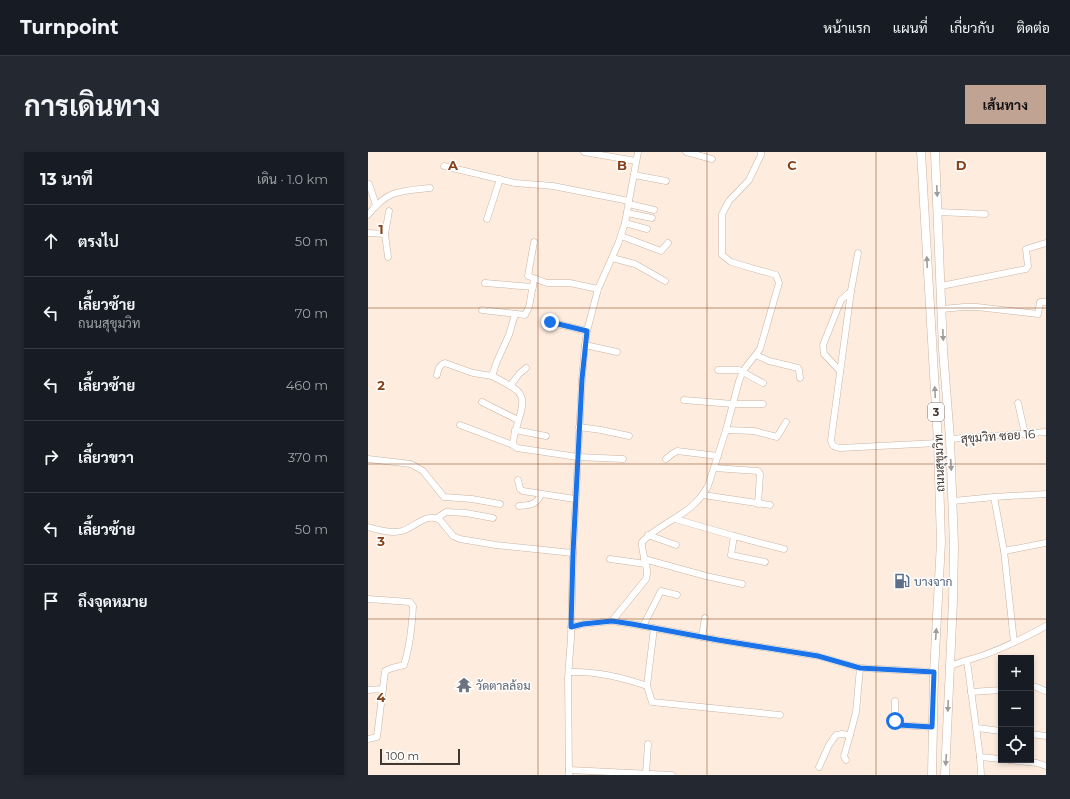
<!DOCTYPE html>
<html lang="th">
<head>
<meta charset="utf-8">
<style>
  :root { --surface:#171b24; --page:#242831; --text:#f1f3f6; --muted:#9ea1a6; --line:#363941; --accent:#c1a393 }
  body { margin:0; font-family:Montserrat,Sarabun,sans-serif; background:var(--page); color:var(--text) }
  .controls { position:absolute; right:12px; bottom:12px; display:grid; overflow:hidden; border-radius:0px; box-shadow:0 2px 6px #0003 }
  .controls button { width:36px; height:36px; display:grid; place-items:center; padding:0; border:0; border-bottom:1px solid var(--line); background:var(--surface); color:var(--text); font:20px sans-serif }
  .scale { position:absolute; left:12px; bottom:10px; width:80px; box-sizing:border-box; padding-left:4px; border:2px solid #413832; border-top:0; font-size:11px; line-height:14px; white-space:nowrap; color:#413832; -webkit-text-stroke:3px #fefefe; paint-order:stroke }
  .stop { position:absolute; width:12px; height:12px; margin:-9px; border:3px solid #1a73e8; border-radius:50%; background:#fff }
  .stop.end { background:#1a73e8; border-color:#fff; box-shadow:0 1px 4px #0008 }
  .list { margin:0; padding:0; list-style:none }
  h2 { display:flex; justify-content:space-between; align-items:center; height:52px; margin:0; padding:0 16px; font-size:17px }
  h2 small { font-size:13px; font-weight:400; color:var(--muted) }
  .list li { display:grid; grid-template-columns:26px 1fr auto; gap:12px; align-items:center; box-sizing:border-box; height:72px; padding:0 16px; border-top:1px solid var(--line) }
  .list b { display:block; font-size:15px; white-space:nowrap }
  .list p { margin:0; font-size:13px; white-space:nowrap; color:var(--muted) }
  .list em { font-size:13px; font-style:normal; color:var(--muted) }
  .icon { flex:none; width:22px; height:22px; fill:none; stroke:currentColor; stroke-width:2; stroke-linecap:round; stroke-linejoin:round }
  .map { position:relative; flex:none; width:678px; height:623px; overflow:hidden; border-radius:0px }
  header { display:flex; align-items:center; gap:24px; box-sizing:border-box; height:56px; padding:0 20px; background:var(--surface); border-bottom:1px solid var(--line) }
  header strong { font-size:19px }
  nav { display:flex; gap:22px; margin-inline-start:auto; font-size:14px }
  .intro { display:flex; align-items:center; justify-content:space-between; box-sizing:border-box; height:96px; padding:0 24px }
  h1 { margin:0; font-size:28px }
  .button { padding:10px 18px; border-radius:0px; background:var(--accent); color:#111; font-size:14px; font-weight:700 }
  main { display:flex; gap:24px; padding:0 24px }
  aside { flex:1; background:var(--surface); border-radius:0px; box-shadow:0 2px 6px #0003 }
  .map>svg:first-child { display:block }
  .lines { fill:none; stroke-linecap:round; stroke-linejoin:round }
  .minor-casing { stroke:#c9b4a4; stroke-width:7 }
  .major-casing { stroke:#c9b4a4; stroke-width:9 }
  .minor { stroke:#fff; stroke-width:6 }
  .major { stroke:#fff; stroke-width:8 }
  .oneway { fill:#a09c98 }
  .route { stroke:#1a73e8; stroke-width:5 }
  .grid { fill:none; stroke:#864119; stroke-width:1; stroke-opacity:0.55 }
  .labels { text-anchor:middle; dominant-baseline:central; stroke-width:3; stroke-linejoin:round; paint-order:stroke }
  .shield { fill:#fefefe; stroke:#7a736f; stroke-width:1 }
  .shield-label { font-size:11px; font-weight:bold; fill:#413832 }
  .street-label { font-size:12px; fill:#413832; stroke:#fefefe }
  .service-label { font-size:12px; fill:#4e5e75; stroke:#fefefe; text-anchor:start }
  .worship-label { font-size:12px; fill:#5b616d; stroke:#fefefe; text-anchor:start }
  .grid-label { font-size:13px; text-anchor:middle; font-weight:bold; fill:#864119; stroke:#fefefe; stroke-width:3; stroke-linejoin:round; paint-order:stroke }
</style>
</head>
<body>
<header>
<strong>Turnpoint</strong>
<nav><a>หน้าแรก</a><a>แผนที่</a><a>เกี่ยวกับ</a><a>ติดต่อ</a></nav>
</header>
<div class="intro"><h1>การเดินทาง</h1><a class="button">เส้นทาง</a></div>
<main>
<aside>
<h2>13 นาที<small>เดิน · 1.0 km</small></h2>
<ul class="list">
<li><svg class="icon" aria-label="ahead" viewBox="0 0 24 24"><path d="M12 20V5M6 11l6-6 6 6"/></svg><div><b>ตรงไป</b></div><em>50 m</em></li>
<li><svg class="icon" aria-label="left" viewBox="0 0 24 24"><path d="M17 20v-9H6M10 6l-5 5 5 5"/></svg><div><b>เลี้ยวซ้าย</b><p>ถนนสุขุมวิท</p></div><em>70 m</em></li>
<li><svg class="icon" aria-label="left" viewBox="0 0 24 24"><path d="M17 20v-9H6M10 6l-5 5 5 5"/></svg><div><b>เลี้ยวซ้าย</b></div><em>460 m</em></li>
<li><svg class="icon" aria-label="right" viewBox="0 0 24 24"><path d="M7 20v-9h11M14 6l5 5-5 5"/></svg><div><b>เลี้ยวขวา</b></div><em>370 m</em></li>
<li><svg class="icon" aria-label="left" viewBox="0 0 24 24"><path d="M17 20v-9H6M10 6l-5 5 5 5"/></svg><div><b>เลี้ยวซ้าย</b></div><em>50 m</em></li>
<li><svg class="icon" aria-label="arrive" viewBox="0 0 24 24"><path d="M6 21V4h12l-3 4 3 4H6"/></svg><div><b>ถึงจุดหมาย</b></div></li>
</ul>
</aside>
<div class="map">
<svg width="678" height="623" viewBox="0 0 678 623">
  <rect width="100%" height="100%" fill="#feeddf"/>
  <g class="lines">
    <defs>
      <g id="minor">
        <polyline points="216,0 268,9"/>
        <polyline points="318,0 344,7"/>
        <polyline points="76,14 147,31 185,34 261,49"/>
        <polyline points="266,23 298,29"/>
        <polyline points="1,32 8,53"/>
        <polyline points="261,52 286,58"/>
        <polyline points="570,60 617,62"/>
        <polyline points="259,61 284,66"/>
        <path d="M0,63c20,-25 31,-24 62,-27"/>
        <polyline points="119,67 132,27"/>
        <polyline points="257,71 279,77"/>
        <polyline points="0,81 17,82"/>
        <polyline points="253,84 293,99 300,91"/>
        <polyline points="166,90 160,124 179,131 202,131 230,137"/>
        <path d="M490,101l-7,38 -20,149c1,6 3,7 9,8l98,-5"/>
        <polyline points="20,105 17,82 21,59"/>
        <polyline points="244,106 267,112 297,129"/>
        <polyline points="117,131 165,135"/>
        <polyline points="573,134 658,117 660,114 658,97 678,91"/>
        <polyline points="574,157 596,155 609,155 670,162 672,150 678,150"/>
        <polyline points="114,158 157,163 161,155 166,127"/>
        <path d="M147,162l-6,21 -12,26 -5,15c8,4 16,8 23,13 2,1 5,5 6,7 6,10 -9,36 -8,49l4,3 61,9 45,2"/>
        <polyline points="181,170 219,179"/>
        <polyline points="217,193 249,200"/>
        <polyline points="388,203 401,209 430,216 431,218 432,226"/>
        <polyline points="350,218 371,218 395,231"/>
        <polyline points="472,219 456,202 455,193 473,148 483,139"/>
        <path d="M69,223c1,-5 2,-10 8,-12l28,10 19,3"/>
        <polyline points="142,234 151,222 158,216"/>
        <polyline points="316,248 365,252 395,252"/>
        <polyline points="114,250 150,268"/>
        <polyline points="650,251 657,282"/>
        <polyline points="92,273 145,293"/>
        <polyline points="211,275 233,278 261,284"/>
        <polyline points="147,278 178,284"/>
        <polyline points="358,278 386,279 409,285 418,270"/>
        <polyline points="582,287 678,280"/>
        <polyline points="0,307 43,312 55,319 76,345 104,347 132,352"/>
        <polyline points="298,307 304,302 309,299 350,304"/>
        <polyline points="346,316 390,319 392,322 390,352"/>
        <polyline points="150,328 152,337 155,339 207,347"/>
        <polyline points="335,343 402,353"/>
        <polyline points="626,345 636,399 646,490"/>
        <polyline points="585,349 626,345 678,342"/>
        <path d="M151,354c11,-1 18,-1 22,-12"/>
        <polyline points="69,366 78,360 98,361 125,366"/>
        <polyline points="307,367 366,384 416,397"/>
        <path d="M0,375c10,3 24,7 34,4 13,-4 25,-19 38,-11l13,16 7,3 36,6 77,8"/>
        <polyline points="280,383 308,393"/>
        <polyline points="366,384 363,403 397,410"/>
        <polyline points="636,399 678,391"/>
        <polyline points="242,407 278,412"/>
        <polyline points="276,407 338,424 374,432"/>
        <path d="M0,447l42,3 3,4c-1,20 -3,40 -9,59l-12,3 -7,3 -8,66 -9,2"/>
        <path d="M244,469l34,-42c4,-13 -5,-24 -4,-37 21,-22 50,-26 66,-56l18,-56 13,-49 4,-10 17,-22 19,-66 -3,-8 -45,-13 -9,-7v-41l7,-13 20,-21 12,-25v-3"/>
        <polyline points="275,474 293,439 309,443"/>
        <polyline points="203,475 215,472 244,469 264,472 350,488 450,504 492,516 566,520"/>
        <polyline points="334,485 337,466"/>
        <polyline points="599,509 612,605 613,623"/>
        <path d="M581,515c11,-6 24,-8 35,-12 22,-8 42,-18 62,-29"/>
        <path d="M201,520c27,-1 53,5 78,14l5,16 128,13"/>
        <polyline points="279,534 286,476"/>
        <path d="M663,534c6,0 10,4 15,5"/>
        <polyline points="0,538 15,537"/>
        <polyline points="603,540 633,538"/>
        <polyline points="527,549 527,569 528,571 531,573 564,575"/>
        <polyline points="609,576 633,579"/>
        <polyline points="663,582 678,584"/>
        <polyline points="612,605 633,607"/>
        <polyline points="478,608 476,604 482,583"/>
        <polyline points="641,608 669,611 678,614"/>
        <polyline points="451,615 461,593 468,583 474,582 482,583 488,560 492,516"/>
        <polyline points="201,618 304,623"/>
        <polyline points="278,621 280,592"/>
        <polyline points="201,623 200,525 203,486 205,401 214,227 217,193 219,179 230,137 250,92 257,71 270,0"/>
      </g>
      <g id="major">
        <polyline points="553,0 570,291 573,390 566,520 564,623"/>
        <polyline points="567,0 575,198 582,287 586,393 585,448 577,623"/>
      </g>
    </defs>
    <use href="#minor" class="minor-casing"/>
    <use href="#major" class="major-casing"/>
    <use href="#minor" class="minor"/>
    <use href="#major" class="major"/>
  </g>
  <defs><path id="oneway-solid" d="M-6-.8H1V-3.2L6.5 0L1 3.2V.8H-6Z"/></defs>
  <g class="oneway">
    <use href="#oneway-solid" transform="translate(569 39) rotate(87)"/>
    <use href="#oneway-solid" transform="translate(559 110) rotate(-93)"/>
    <use href="#oneway-solid" transform="translate(575 183) rotate(88)"/>
    <use href="#oneway-solid" transform="translate(567 240) rotate(-93)"/>
    <use href="#oneway-solid" transform="translate(583 313) rotate(87)"/>
    <use href="#oneway-solid" transform="translate(568 482) rotate(-86)"/>
    <use href="#oneway-solid" transform="translate(580 554) rotate(92)"/>
    <use href="#oneway-solid" transform="translate(578 608) rotate(94)"/>
  </g>
  <g class="lines">
    <polyline class="route" points="182,170 219,179 214,227 205,401 203,475 215,472 244,469 264,472 350,488 450,504 492,516 566,520 564,575 531,573 528,571 527,569"/>
  </g>
  <path class="grid" d="M170,0v623M339,0v623M508,0v623M0,156h678M0,312h678M0,467h678"/>
  <defs>
    <symbol id="fuel-bare" viewBox="-9 -9 18 18"><path d="M-5.5-6h7V0h2V4h1.3V-2.5L3-4.5l.8-.8L6-3V5H2.5V1h-1V6h-7ZM-4.2-4.7v3.2H.2V-4.7Z" fill="#5c6f8a" stroke="#fefefe" stroke-width="2.5" paint-order="stroke"/></symbol>
    <symbol id="temple-bare" viewBox="-9 -9 18 18"><path d="M0-6L5-2H3V0L6.5 2.5H4V6H1.5V3h-3V6H-4V2.5H-6.5L-3 0V-2H-5Z" fill="#6b7280" stroke="#fefefe" stroke-width="2.5" paint-order="stroke"/></symbol>
  </defs>
  <g fill-rule="evenodd">
    <use href="#fuel-bare" x="523" y="418" width="22" height="22"/>
    <use href="#temple-bare" x="85" y="522" width="22" height="22"/>
  </g>
  <g class="labels">
    <rect class="shield" x="560" y="251" width="16" height="18" rx="3"/>
    <g class="shield-label">
      <text x="568" y="260">3</text>
    </g>
    <g class="street-label">
      <text transform="translate(630 284) rotate(-4)">สุขุมวิท ซอย 16</text>
      <text transform="translate(571 311) rotate(-92)">ถนนสุขุมวิท</text>
    </g>
    <g class="service-label">
      <text x="546" y="429">บางจาก</text>
    </g>
    <g class="worship-label">
      <text x="108" y="533">วัดตาลล้อม</text>
    </g>
  </g>
  <g class="grid-label">
    <text x="85" y="18">A</text>
    <text x="254" y="18">B</text>
    <text x="424" y="18">C</text>
    <text x="593" y="18">D</text>
    <text x="13" y="82">1</text>
    <text x="13" y="238">2</text>
    <text x="13" y="394">3</text>
    <text x="13" y="550">4</text>
  </g>
</svg>
<div class="controls">
<button>+</button>
<button>−</button>
<button><svg class="icon" aria-label="locate" viewBox="0 0 24 24"><circle cx="12" cy="12" r="6"/><path d="M12 2v4M12 18v4M2 12h4M18 12h4"/></svg></button>
</div>
<div class="scale">100 m</div>
<div class="stop" style="left:527px;top:569px"></div>
<div class="stop end" style="left:182px;top:170px"></div>
</div>
</main>
</body>
</html>
